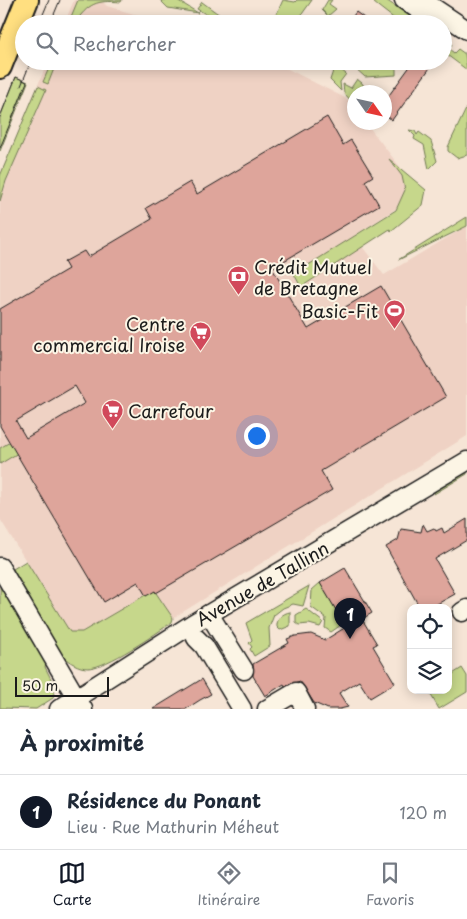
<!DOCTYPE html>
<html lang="fr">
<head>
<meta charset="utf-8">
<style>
  :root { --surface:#fff; --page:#f2f2f3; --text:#1f2937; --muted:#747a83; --line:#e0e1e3; --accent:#111827 }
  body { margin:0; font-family:"Playpen Sans",sans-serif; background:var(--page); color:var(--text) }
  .controls { position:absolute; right:15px; bottom:15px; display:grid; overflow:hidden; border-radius:10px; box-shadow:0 2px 12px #0003 }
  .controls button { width:45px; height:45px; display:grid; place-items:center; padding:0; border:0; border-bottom:1px solid var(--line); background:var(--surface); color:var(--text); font:25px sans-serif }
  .compass { position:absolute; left:347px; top:85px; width:45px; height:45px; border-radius:50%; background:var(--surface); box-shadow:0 2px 12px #0003; rotate:124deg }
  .scale { position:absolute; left:15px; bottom:12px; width:94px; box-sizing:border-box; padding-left:5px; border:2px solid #1c1c1c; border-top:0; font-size:14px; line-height:18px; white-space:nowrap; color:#1c1c1c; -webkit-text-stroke:4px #fcf5e5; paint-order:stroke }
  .you { position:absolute; left:256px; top:435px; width:18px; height:18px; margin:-12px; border:4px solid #fff; border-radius:50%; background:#1a73e8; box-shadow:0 0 0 8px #1a73e833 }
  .badge { display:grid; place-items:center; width:32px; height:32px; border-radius:50%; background:var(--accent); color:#fff; font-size:16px; font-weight:700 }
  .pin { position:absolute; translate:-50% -41px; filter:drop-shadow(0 1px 2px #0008) }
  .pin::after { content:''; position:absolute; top:26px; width:18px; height:15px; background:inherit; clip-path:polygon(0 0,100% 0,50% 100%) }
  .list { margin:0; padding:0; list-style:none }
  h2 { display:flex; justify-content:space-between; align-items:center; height:65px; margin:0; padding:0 20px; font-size:21px }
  h2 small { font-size:16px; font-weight:400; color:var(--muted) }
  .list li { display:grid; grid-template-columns:32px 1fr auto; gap:15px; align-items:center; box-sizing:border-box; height:75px; padding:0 20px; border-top:1px solid var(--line) }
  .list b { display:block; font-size:19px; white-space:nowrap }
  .list p { margin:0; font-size:16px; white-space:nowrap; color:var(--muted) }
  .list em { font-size:16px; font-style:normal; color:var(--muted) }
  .icon { flex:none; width:28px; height:28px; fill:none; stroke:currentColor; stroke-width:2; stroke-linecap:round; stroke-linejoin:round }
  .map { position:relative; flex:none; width:467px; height:709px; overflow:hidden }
  .search { position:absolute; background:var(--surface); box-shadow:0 2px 12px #0003; left:15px; right:15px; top:15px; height:55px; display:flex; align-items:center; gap:12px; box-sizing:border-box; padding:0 18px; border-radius:28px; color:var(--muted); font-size:19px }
  .sheet { height:140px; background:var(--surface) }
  nav { display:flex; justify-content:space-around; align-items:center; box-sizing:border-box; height:70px; border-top:1px solid var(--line); background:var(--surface); font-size:14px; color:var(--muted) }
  nav a { display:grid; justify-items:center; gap:2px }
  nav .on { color:var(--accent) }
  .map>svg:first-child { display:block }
  .built { fill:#efd2c4 }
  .green { fill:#c6d78b; stroke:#717a54 }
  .building { fill:#dea59b; stroke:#1c1c1c; fill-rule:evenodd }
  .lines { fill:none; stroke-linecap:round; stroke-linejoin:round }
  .minor-casing { stroke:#1c1c1c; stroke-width:21 }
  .major-casing { stroke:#1c1c1c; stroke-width:26 }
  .minor { stroke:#fcf5e5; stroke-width:18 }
  .major { stroke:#ffdf80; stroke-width:22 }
  .tram { stroke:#1c1c1c; stroke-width:1 }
  .labels { text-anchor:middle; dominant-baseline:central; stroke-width:4; stroke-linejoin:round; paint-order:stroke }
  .poi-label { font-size:18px; fill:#1c1c1c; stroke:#fcf5e5; text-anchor:start }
  .street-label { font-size:18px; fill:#1c1c1c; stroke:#fcf5e5 }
</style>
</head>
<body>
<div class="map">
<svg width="467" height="709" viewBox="0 0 467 709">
  <rect width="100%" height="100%" fill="#f6e5d6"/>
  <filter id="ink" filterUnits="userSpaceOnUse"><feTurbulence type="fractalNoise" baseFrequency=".02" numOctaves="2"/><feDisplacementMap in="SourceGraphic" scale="10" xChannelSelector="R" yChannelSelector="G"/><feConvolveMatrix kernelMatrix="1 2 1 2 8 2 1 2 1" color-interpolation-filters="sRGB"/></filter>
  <g filter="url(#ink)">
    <g class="built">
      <polygon points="74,0 101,0 107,6 167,24 64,24"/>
      <polygon points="48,61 272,61 349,100 354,108 354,122 366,123 420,193 354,236 384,275 467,226 467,436 173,618 154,590 82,632 70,632 0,519 0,175"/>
    </g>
    <g class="green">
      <path d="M78,0h44l-1,2c-25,-2 -32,1 -47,22h-6z"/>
      <polygon points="160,0 177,0 198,13 168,8"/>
      <polygon points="283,0 295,2 297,0 312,0 295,24 272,24"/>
      <polygon points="328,0 332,0 329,4 336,9 328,16 322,10"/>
      <polygon points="376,0 386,0 421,24 401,24 374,3"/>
      <path d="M202,2c10,7 27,22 39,20l1,2c-18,0 -30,-6 -45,-15z"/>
      <polygon points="443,39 452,44 449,49 454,53 458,49 465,54 467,70 443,52"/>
      <polygon points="52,61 57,61 48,84 43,82"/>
      <polygon points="386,61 391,61 396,65 396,75 365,77 354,67 358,62"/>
      <polygon points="335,65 346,74 340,82 341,91 330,80"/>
      <polygon points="16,77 28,82 0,151 0,117"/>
      <polygon points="357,79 362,83 367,92 354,92 354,104 344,93 343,84 351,88"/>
      <polygon points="38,86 46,90 6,181 0,201 0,176"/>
      <polygon points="467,107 467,155 457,158 448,151 448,147"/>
      <polygon points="409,130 415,131 417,135 419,132 431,141 437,161 429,169 424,145 414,139 415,136"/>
      <polygon points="389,159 426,190 423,205 391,231 390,229 301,287 294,274 396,210 405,190 402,176"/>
      <polygon points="467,217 467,226 398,260"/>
      <polygon points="10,442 18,453 0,464 0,448"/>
      <polygon points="467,469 467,474 434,494 436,487"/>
      <path d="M26,561l44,71h12l72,-42 19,28 -1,4c-16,12 -66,46 -84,46 -10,0 -18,-6 -25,-11l-50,-88z"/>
      <polygon points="320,583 344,623 331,632 325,628 326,618 311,607 312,590"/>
      <polygon points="0,584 46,663 45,667 55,687 53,698 36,709 0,708"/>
      <polygon points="309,586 303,606 293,604 283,608 274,615 269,628 270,646 254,656 250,649 252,647 249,643 252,640 246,623"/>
      <polygon points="306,609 323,622 320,627 309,624 299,625 296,623 296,615"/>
      <path d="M290,612v14l-10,4 -3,-3c-1,-8 6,-14 13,-15z"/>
      <polygon points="462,668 467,676 467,692 439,709 428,690 448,690 448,677"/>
    </g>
    <g class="building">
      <polygon points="356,12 372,24 347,24"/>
      <polygon points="414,61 435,61 392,120 384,114 384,102"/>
      <path d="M327,117l16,28 8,-5 22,36 -8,5 14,24 -107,63 36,61 73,-43 65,111 -125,74 11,19 -176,103 -1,-2 -9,5 -8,-14 -34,20 -104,-176v-117l68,-40 -4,-7 20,-11 4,6 64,-38 -6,-11 44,-26 7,12zM75,386l10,17 -59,35 -10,-17z"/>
      <polygon points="467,519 467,540 435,559 455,594 430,608 420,608 386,547 398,540 401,529 421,532 423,524 427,531 434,528 436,531 442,528 444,533"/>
      <polygon points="345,568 372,613 362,619 377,644 373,646 395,683 370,698 359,681 339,693 348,707 340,709 328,709 314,703 300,681 285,686 284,684 265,696 253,676 253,664 289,643 287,639 295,636 311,634 325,640 346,627 320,583"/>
      <polygon points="202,679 211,694 200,700 186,709 153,709"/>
    </g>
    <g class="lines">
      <defs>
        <g id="minor">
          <polyline points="404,0 431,18"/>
          <polyline points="422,0 467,30"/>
          <polyline points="0,567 83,709"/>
          <polyline points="462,612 467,609"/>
          <polyline points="209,614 244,670"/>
          <polyline points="196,638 204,646 242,709"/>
          <polyline points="59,709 192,624 467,461"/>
          <polyline points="267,709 296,692 305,709"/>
        </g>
        <polyline id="major" points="0,67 27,0"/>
      </defs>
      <use href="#minor" class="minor-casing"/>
      <use href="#major" class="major-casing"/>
      <use href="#minor" class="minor"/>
      <use href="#major" class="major"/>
      <g class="tram">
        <polyline points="39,24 49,0"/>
        <polyline points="50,24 60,0"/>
        <polyline points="21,86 31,61"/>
        <polyline points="0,117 16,77 27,82 0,148"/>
      </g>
    </g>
  </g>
  <defs>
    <symbol id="bank-pin" viewBox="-11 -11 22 30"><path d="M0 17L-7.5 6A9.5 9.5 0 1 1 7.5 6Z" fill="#d1495b" stroke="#fcf5e5"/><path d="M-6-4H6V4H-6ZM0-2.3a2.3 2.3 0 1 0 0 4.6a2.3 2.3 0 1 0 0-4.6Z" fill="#fff"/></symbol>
    <symbol id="stadium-pin" viewBox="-11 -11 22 30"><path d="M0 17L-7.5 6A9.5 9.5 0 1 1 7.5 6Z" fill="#d1495b" stroke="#fcf5e5"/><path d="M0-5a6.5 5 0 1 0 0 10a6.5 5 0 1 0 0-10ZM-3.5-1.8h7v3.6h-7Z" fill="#fff"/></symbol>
    <symbol id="supermarket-pin" viewBox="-11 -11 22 30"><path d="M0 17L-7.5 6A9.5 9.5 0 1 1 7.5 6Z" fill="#d1495b" stroke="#fcf5e5"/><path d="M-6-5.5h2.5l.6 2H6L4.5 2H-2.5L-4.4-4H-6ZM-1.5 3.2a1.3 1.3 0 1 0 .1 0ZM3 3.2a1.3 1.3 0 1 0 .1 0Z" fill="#fff"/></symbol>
  </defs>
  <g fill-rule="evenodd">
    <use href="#bank-pin" x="226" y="264" width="25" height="34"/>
    <use href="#stadium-pin" x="382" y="298" width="25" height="34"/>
    <use href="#supermarket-pin" x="188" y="320" width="25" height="34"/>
    <use href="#supermarket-pin" x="100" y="398" width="25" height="34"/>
  </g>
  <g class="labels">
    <g class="poi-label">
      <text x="254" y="266">Crédit Mutuel<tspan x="254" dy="21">de Bretagne</tspan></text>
      <text x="378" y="310" text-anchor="end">Basic-Fit</text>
      <text x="185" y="323" text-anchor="end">Centre<tspan x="185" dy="21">commercial Iroise</tspan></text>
      <text x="128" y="410">Carrefour</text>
    </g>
    <g class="street-label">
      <text transform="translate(262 583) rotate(-30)">Avenue de Tallinn</text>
    </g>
  </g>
</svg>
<div class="controls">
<button><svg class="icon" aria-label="locate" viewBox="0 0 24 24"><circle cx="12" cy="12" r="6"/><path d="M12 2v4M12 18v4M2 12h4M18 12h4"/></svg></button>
<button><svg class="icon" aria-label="layers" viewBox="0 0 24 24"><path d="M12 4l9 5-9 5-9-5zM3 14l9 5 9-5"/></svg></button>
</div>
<svg class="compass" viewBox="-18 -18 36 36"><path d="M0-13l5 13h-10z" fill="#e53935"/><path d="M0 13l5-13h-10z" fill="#747a83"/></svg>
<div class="scale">50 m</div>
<div class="you"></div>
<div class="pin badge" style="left:350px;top:639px">1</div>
<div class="search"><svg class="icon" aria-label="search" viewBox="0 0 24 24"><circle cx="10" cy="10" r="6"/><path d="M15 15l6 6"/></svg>Rechercher</div>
</div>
<section class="sheet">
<h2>À proximité<small></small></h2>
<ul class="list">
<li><span class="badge">1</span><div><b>Résidence du Ponant</b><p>Lieu · Rue Mathurin Méheut</p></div><em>120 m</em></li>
</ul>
</section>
<nav>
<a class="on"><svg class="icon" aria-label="map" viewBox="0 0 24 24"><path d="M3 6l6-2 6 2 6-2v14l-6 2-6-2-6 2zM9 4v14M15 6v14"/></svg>Carte</a>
<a><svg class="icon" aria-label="directions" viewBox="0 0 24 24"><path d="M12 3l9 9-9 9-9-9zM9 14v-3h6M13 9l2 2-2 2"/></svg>Itinéraire</a>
<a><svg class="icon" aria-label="saved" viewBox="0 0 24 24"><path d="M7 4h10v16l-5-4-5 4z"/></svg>Favoris</a>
</nav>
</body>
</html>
